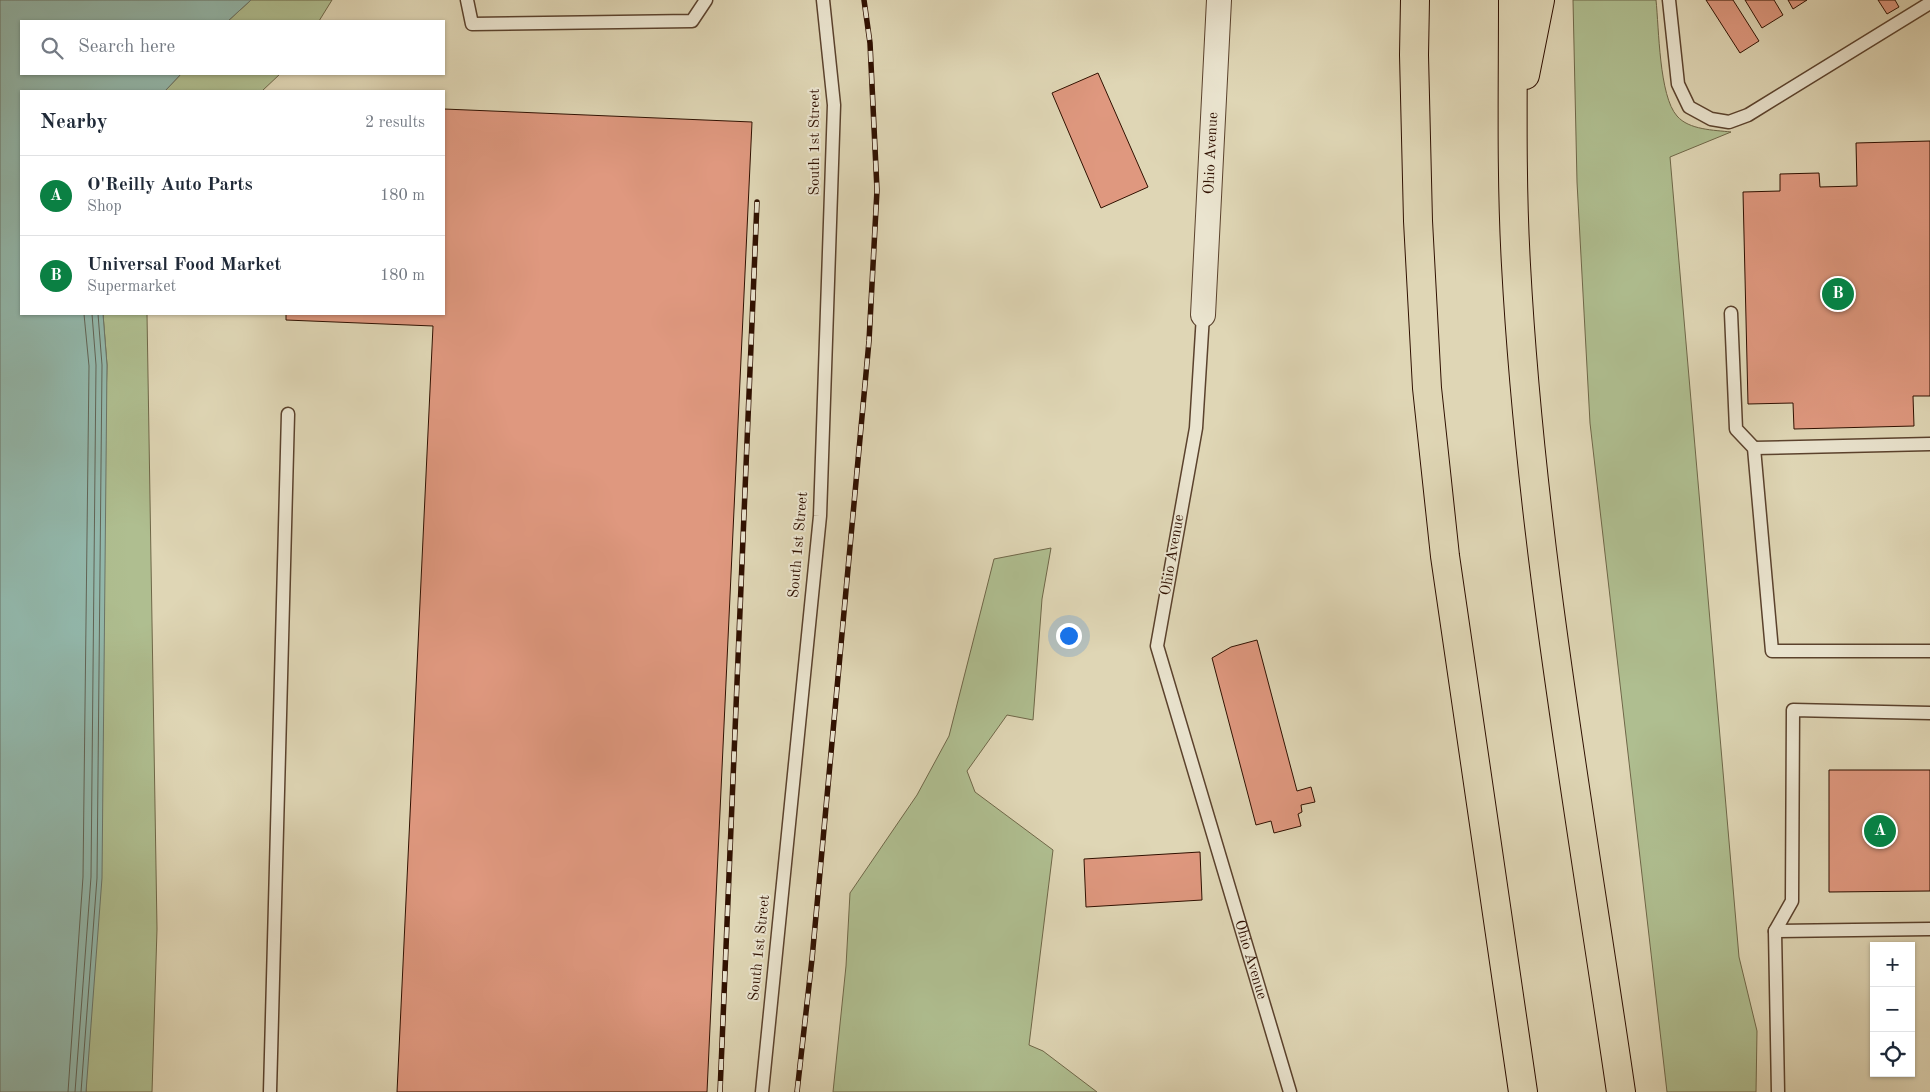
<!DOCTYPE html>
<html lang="en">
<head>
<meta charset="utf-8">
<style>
  :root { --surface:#fff; --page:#f2f2f3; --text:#1f2937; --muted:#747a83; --line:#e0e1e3; --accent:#0b8043 }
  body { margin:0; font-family:"Old Standard TT",serif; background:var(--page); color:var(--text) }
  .controls { position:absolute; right:15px; bottom:15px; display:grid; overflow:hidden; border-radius:0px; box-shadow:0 1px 4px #0004 }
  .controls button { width:45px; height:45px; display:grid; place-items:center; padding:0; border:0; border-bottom:1px solid var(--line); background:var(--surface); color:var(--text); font:25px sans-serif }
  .you { position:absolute; left:1068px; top:635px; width:18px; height:18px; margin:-12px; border:4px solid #fff; border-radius:50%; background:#1a73e8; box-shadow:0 0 0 8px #1a73e833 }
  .badge { display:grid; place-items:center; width:32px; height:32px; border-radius:50%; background:var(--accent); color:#fff; font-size:16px; font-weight:700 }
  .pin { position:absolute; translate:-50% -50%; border:2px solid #fff; box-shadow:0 1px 5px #0006 }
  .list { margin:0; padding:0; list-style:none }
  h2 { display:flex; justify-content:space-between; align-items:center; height:65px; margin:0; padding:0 20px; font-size:21px }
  h2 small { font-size:16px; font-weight:400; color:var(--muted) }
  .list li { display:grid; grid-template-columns:32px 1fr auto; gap:15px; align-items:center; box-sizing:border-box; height:80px; padding:0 20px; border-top:1px solid var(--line) }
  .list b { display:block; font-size:19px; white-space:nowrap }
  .list p { margin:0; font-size:16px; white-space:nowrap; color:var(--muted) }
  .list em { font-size:16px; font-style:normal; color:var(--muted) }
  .icon { flex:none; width:28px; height:28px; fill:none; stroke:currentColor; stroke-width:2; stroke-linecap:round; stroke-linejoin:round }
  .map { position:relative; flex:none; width:1930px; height:1092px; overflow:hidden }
  .search { position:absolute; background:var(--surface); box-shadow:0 1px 4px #0004; left:20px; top:20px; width:425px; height:55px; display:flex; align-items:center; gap:12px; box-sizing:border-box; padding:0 18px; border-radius:0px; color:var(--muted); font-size:19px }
  .panel { position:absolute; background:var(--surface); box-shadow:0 1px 4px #0004; left:20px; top:90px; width:425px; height:225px; border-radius:0px }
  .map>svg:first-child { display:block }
  .green { fill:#afbe90; stroke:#6f6748 }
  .water { fill:#93b9ad; stroke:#6b7568 }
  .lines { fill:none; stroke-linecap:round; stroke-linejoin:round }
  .shore { stroke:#616456; stroke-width:1 }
  .building { fill:#df987f; stroke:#2f1000 }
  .lane-casing { stroke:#5b422d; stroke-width:15 }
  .street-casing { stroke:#5b422d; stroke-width:26 }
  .highway-casing { stroke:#2f1000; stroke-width:30 }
  .lane { stroke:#eae4cf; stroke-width:12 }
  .street { stroke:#eae4cf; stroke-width:24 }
  .highway { stroke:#dfd6b5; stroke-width:28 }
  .rail-casing { stroke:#2f1000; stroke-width:5.5 }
  .rail { stroke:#eae4cf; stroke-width:4; stroke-dasharray:11; stroke-linecap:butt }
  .labels { text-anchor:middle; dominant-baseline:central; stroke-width:4; stroke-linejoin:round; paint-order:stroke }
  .street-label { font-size:15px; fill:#2f1000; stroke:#eae4cf }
</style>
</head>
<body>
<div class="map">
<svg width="1930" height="1092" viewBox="0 0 1930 1092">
  <rect width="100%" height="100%" fill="#dfd6b5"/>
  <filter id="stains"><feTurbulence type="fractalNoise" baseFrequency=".004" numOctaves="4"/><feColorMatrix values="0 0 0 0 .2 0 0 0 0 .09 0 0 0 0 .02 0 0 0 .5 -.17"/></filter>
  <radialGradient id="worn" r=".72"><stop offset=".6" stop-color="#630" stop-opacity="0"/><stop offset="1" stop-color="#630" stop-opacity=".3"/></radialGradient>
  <g class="green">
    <polygon points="251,0 332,0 319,21 228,21"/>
    <path d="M1573,0h83c3,28 3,96 21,116 12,14 37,14 54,16l-61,25 69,800 18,74 -1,61h-89l-77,-669 -13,-241z"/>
    <polygon points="181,74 280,74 262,91 165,91"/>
    <polygon points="103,314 147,314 157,929 152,1092 86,1092 107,365"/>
    <polygon points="1051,548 1042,599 1033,720 1007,715 967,771 975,792 1053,850 1029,1045 1043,1051 1097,1092 833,1092 846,966 850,893 917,795 949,736 994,559"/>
  </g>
  <polygon class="water" points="0,0 251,0 228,21 21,21 21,74 181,74 165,91 21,91 21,314 103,314 107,365 102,878 86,1092 0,1092"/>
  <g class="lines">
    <g class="shore">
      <polyline points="68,1092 83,877 89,366 84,314"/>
      <polyline points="75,1092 91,877 96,365 92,314"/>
      <polyline points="81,1092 97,878 102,365 98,314"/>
    </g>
  </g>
  <g class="building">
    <polygon points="1706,0 1733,0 1759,41 1740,53"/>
    <polygon points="1745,0 1774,0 1783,15 1762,28"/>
    <polygon points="1788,0 1807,0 1793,9"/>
    <polygon points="1878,0 1895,0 1899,7 1887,14"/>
    <polygon points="1098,73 1148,187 1101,208 1052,93"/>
    <polygon points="444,109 752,122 707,1092 397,1092 433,326 286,320 286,314 444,314"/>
    <polygon points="1930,141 1930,396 1913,396 1914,426 1794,429 1793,403 1748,404 1743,192 1780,191 1780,174 1819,173 1820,187 1857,186 1856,143"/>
    <polygon points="1257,640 1297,791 1311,787 1315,802 1301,805 1302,812 1298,814 1301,826 1274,833 1271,821 1256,825 1212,658 1231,647"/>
    <polygon points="1829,770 1930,770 1930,891 1829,892"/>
    <polygon points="1200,852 1202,900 1086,907 1084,859"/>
  </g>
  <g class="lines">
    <defs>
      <g id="lane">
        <polyline points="467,0 472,24 692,21 706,0"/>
        <polyline points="1669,0 1678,84 1689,107 1711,119 1729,122 1748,115 1930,3"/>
        <polyline points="1731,313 1736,429 1754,448 1772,651 1930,651"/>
        <path id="s1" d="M1203,315l-7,113 -39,218 133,446"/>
        <polyline points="1754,448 1930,444"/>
        <polyline points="1930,713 1793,710 1792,901 1775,931 1930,929"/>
        <polyline points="1775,931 1778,1092"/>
        <polyline points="270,1092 288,414"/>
        <polyline points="762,1092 820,516 834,105 823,0"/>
      </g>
      <g id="street">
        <path id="s2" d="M1203,315l16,-315"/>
      </g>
      <g id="highway">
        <polyline points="1415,0 1414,55 1418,221 1427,388 1445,556 1523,1092"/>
        <path d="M1513,0c0,88 -2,177 3,265 15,278 65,552 105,827"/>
        <polyline points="1525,75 1540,0"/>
      </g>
    </defs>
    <use href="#lane" class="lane-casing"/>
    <use href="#street" class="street-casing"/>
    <use href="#highway" class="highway-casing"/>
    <use href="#lane" class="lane"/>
    <use href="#street" class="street"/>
    <use href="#highway" class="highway"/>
    <defs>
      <g id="rail">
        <polyline points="720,1092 757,202"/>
        <polyline points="797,1092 812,959 869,341 877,190 870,43 864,0"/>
      </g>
    </defs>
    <use href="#rail" class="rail-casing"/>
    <use href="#rail" class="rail"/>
  </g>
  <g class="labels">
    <g class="street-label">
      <text transform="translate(815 142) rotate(-90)">South 1st Street</text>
      <text stroke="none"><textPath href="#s2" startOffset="162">Ohio Avenue</textPath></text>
      <text transform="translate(799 545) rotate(-85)">South 1st Street</text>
      <text transform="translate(1173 555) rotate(-80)">Ohio Avenue</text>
      <text transform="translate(760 948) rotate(-84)">South 1st Street</text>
      <text stroke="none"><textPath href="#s1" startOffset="662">Ohio Avenue</textPath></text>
    </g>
  </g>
  <rect width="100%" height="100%" filter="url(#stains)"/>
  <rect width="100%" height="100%" fill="url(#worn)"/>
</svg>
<div class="controls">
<button>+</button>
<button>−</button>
<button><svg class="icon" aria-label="locate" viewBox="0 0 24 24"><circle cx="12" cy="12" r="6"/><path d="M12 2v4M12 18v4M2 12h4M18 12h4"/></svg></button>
</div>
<div class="you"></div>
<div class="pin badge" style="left:1880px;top:831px">A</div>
<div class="pin badge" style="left:1838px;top:294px">B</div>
<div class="search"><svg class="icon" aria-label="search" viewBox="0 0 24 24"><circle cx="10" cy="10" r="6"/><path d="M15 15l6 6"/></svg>Search here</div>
<section class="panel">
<h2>Nearby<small>2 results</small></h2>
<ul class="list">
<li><span class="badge">A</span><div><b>O'Reilly Auto Parts</b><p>Shop</p></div><em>180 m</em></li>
<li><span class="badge">B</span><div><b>Universal Food Market</b><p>Supermarket</p></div><em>180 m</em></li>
</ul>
</section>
</div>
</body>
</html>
